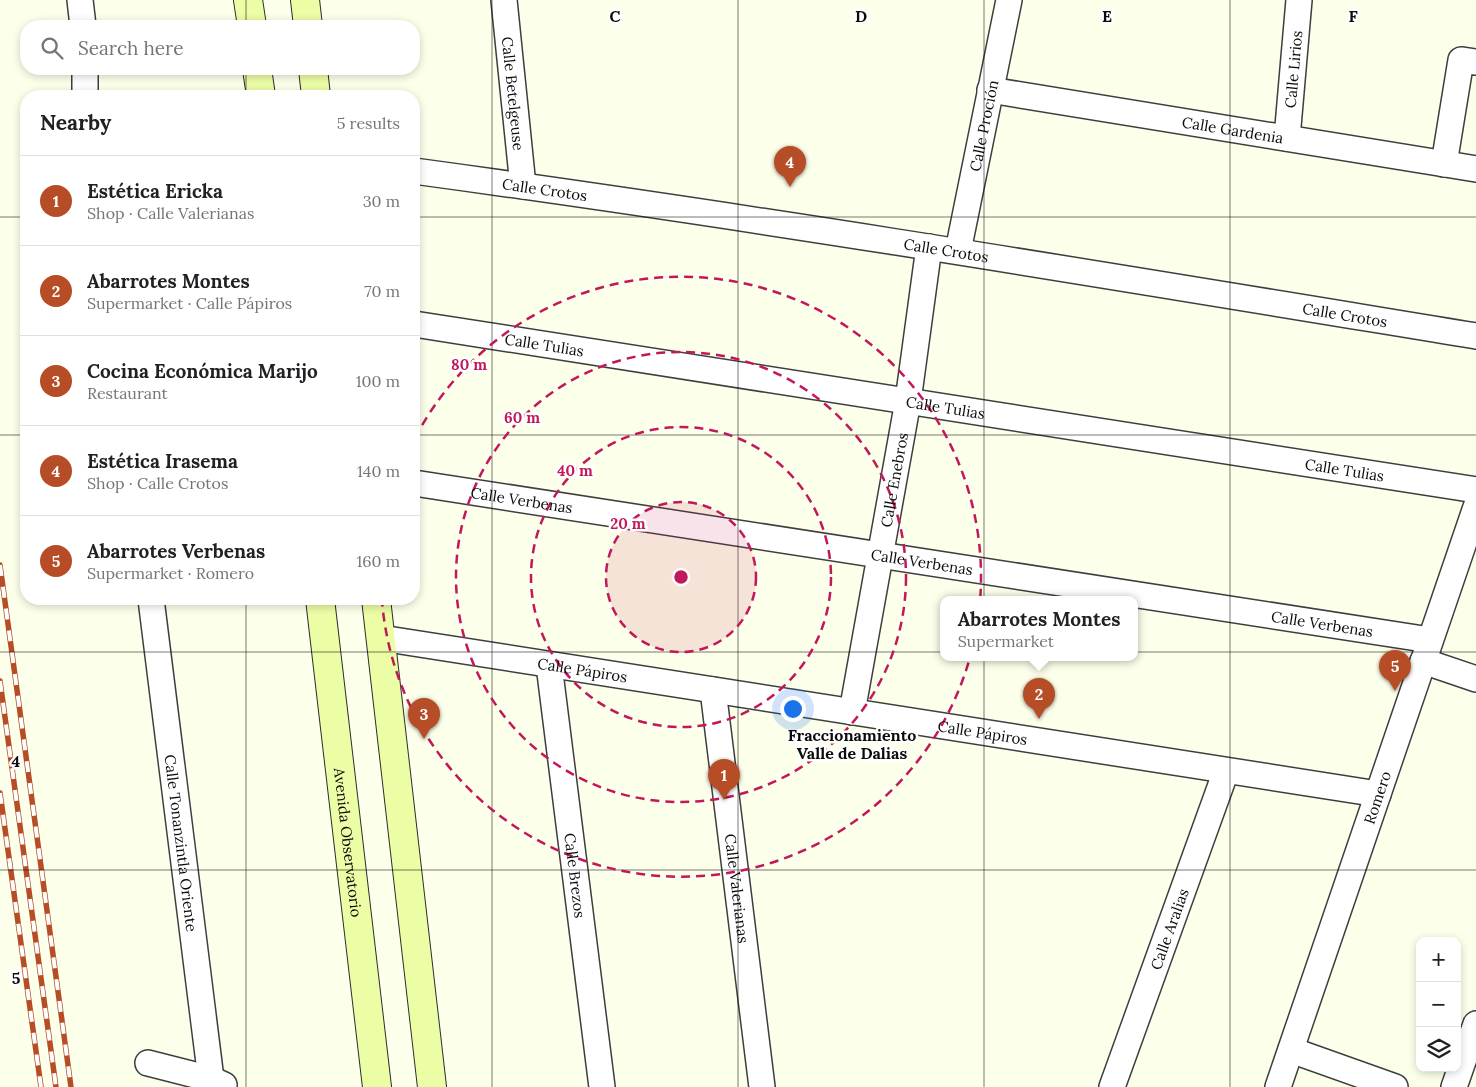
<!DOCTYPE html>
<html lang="en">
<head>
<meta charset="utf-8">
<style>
  :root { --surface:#fff; --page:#f2f2f2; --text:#202124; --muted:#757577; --line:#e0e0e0; --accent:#b74d27 }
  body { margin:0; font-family:Lora,serif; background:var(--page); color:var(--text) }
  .controls { position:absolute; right:15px; bottom:15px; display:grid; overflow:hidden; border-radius:10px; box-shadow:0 2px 8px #0003 }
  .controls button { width:45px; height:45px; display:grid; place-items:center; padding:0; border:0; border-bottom:1px solid var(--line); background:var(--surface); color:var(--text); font:25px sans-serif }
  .you { position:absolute; left:792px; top:708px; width:18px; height:18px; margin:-12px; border:4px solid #fff; border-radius:50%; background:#1a73e8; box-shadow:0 0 0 8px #1a73e833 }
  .badge { display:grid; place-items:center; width:32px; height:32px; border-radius:50%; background:var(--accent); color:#fff; font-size:16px; font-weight:700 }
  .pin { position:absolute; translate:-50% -41px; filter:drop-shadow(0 1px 2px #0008) }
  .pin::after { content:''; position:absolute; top:26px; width:18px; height:15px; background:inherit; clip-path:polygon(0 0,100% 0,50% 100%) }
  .popup { position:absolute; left:940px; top:596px; width:198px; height:65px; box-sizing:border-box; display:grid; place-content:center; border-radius:10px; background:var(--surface); filter:drop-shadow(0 1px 4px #0005); font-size:16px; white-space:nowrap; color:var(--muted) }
  .popup b { font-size:19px; color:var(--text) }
  .popup::after { content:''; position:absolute; left:50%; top:100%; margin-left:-10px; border:10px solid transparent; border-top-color:var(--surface) }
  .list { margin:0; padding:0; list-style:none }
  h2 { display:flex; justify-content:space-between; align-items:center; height:65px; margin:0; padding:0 20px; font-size:21px }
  h2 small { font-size:16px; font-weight:400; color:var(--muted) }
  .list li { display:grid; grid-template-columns:32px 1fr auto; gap:15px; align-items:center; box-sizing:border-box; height:90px; padding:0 20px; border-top:1px solid var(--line) }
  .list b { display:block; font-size:19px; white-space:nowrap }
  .list p { margin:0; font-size:16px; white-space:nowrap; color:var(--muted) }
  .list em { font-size:16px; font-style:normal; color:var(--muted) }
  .icon { flex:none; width:28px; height:28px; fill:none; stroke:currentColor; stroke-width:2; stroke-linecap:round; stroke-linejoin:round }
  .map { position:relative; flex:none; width:1476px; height:1087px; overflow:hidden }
  .search { position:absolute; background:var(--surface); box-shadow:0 2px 8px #0003; left:20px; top:20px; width:400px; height:55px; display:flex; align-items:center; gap:12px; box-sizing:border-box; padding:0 18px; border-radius:20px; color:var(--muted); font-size:19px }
  .panel { position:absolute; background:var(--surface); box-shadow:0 2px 8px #0003; left:20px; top:90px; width:400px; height:515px; border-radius:20px }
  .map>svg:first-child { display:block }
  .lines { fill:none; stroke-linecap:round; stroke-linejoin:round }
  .street-casing { stroke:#3e3e3e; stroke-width:28 }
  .secondary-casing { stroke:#2d2d2d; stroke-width:30 }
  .street { stroke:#fff; stroke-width:25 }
  .secondary { stroke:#ebfda5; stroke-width:28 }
  .rail-casing { stroke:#b74d27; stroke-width:5.5 }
  .rail { stroke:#fff; stroke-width:4; stroke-dasharray:11; stroke-linecap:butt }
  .grid { fill:none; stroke:#0b0b0b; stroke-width:1; stroke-opacity:0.55 }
  .ring { fill:none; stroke:#c2185b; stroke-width:2.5; stroke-dasharray:9 6 }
  .labels { text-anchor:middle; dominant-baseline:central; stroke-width:5; stroke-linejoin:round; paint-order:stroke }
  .street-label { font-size:15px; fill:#0b0b0b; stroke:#fff }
  .neighbourhood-label { font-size:16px; font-weight:bold; fill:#0b0b0b; stroke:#fff }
  .grid-label { font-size:16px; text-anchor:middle; font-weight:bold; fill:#0b0b0b; stroke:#fff; stroke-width:5; stroke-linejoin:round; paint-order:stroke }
  .centre { fill:#c2185b; stroke:#fff; stroke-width:2.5 }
  .ring-label { font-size:15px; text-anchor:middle; font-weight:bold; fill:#c2185b; stroke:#fff; stroke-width:5; stroke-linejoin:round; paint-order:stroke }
</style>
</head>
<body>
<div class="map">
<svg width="1476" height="1087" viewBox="0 0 1476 1087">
  <rect width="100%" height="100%" fill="#fcffe9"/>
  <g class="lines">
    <defs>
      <g id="street">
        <polyline points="80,0 83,26"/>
        <path id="s1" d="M504,0l19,186"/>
        <polyline points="85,69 85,96"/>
        <path id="s2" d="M990,90l486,79"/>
        <path id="s3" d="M1287,138l12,-138"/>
        <polyline points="1444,164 1461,60 1476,62"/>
        <path id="s4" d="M414,171c355,48 708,107 1062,165"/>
        <path id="s5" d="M958,251l51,-251"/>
        <path id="s6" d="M414,324l1062,166"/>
        <path id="s7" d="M414,483l1016,157"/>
        <path id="s8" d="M151,599l61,488"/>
        <path id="s9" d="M381,638l997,156"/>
        <polyline points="1423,661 1476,679"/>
        <path id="s10" d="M549,665l53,422"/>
        <path id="s11" d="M713,690l49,397"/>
        <path id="s12" d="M852,712l56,-311 21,-154"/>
        <polyline points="1291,1050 1395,1087"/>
        <polyline points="148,1063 211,1079 224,1085"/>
        <path id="s13" d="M1112,1087l114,-316"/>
        <path id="s14" d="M1278,1087l198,-580"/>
        <polyline points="1454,1087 1476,1024"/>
      </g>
      <g id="secondary">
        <polyline points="248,0 252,26"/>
        <polyline points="305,0 308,26"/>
        <polyline points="257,69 261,96"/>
        <polyline points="313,69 316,96"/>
        <path id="s15" d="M320,599l57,488"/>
        <polyline points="376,599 432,1087"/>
      </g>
    </defs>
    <use href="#street" class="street-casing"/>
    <use href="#secondary" class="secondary-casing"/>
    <use href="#street" class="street"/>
    <use href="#secondary" class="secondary"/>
    <defs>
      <g id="rail">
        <polyline points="0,565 71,1087"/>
        <polyline points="0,681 56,1087"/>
        <polyline points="0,793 41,1087"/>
      </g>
    </defs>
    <use href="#rail" class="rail-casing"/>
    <use href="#rail" class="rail"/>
  </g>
  <path class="grid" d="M246,0v26M492,0v1087M738,0v1087M984,0v1087M1230,0v1087M246,69v27M0,217h26M414,217h1062M0,435h26M414,435h1062M246,599v488M0,652h1476M0,870h1476"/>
  <circle cx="681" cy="577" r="75" fill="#c2185b" fill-opacity=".12"/>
  <g class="ring">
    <circle cx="681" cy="577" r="75"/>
    <circle cx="681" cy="577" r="150"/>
    <circle cx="681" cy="577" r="225"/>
    <path d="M415 438A300 300 0 1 1 382 601"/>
  </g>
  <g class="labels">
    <g class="street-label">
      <text stroke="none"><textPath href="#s3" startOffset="69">Calle Lirios</textPath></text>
      <text stroke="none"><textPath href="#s1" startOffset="94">Calle Betelgeuse</textPath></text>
      <text stroke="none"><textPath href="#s5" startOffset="128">Calle Proción</textPath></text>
      <text stroke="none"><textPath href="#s2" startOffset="246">Calle Gardenia</textPath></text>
      <text stroke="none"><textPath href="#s4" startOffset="132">Calle Crotos</textPath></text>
      <text stroke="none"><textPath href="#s4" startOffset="538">Calle Crotos</textPath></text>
      <text stroke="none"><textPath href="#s4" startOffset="942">Calle Crotos</textPath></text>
      <text stroke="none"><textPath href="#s6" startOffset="132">Calle Tulias</textPath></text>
      <text stroke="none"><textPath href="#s6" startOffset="538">Calle Tulias</textPath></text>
      <text stroke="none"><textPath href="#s6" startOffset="942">Calle Tulias</textPath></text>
      <text stroke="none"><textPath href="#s12" startOffset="236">Calle Enebros</textPath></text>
      <text stroke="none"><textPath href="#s7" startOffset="109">Calle Verbenas</textPath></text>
      <text stroke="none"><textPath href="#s7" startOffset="514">Calle Verbenas</textPath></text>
      <text stroke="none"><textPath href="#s7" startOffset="919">Calle Verbenas</textPath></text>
      <text stroke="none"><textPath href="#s9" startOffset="204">Calle Pápiros</textPath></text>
      <text stroke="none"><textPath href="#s9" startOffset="609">Calle Pápiros</textPath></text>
      <text stroke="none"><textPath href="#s14" startOffset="306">Romero</textPath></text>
      <text stroke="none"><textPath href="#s8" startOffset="246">Calle Tonanzintla Oriente</textPath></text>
      <text stroke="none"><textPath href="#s15" startOffset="245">Avenida Observatorio</textPath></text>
      <text stroke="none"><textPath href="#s10" startOffset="212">Calle Brezos</textPath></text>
      <text stroke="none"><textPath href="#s11" startOffset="200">Calle Valerianas</textPath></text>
      <text stroke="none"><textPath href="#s13" startOffset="168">Calle Aralias</textPath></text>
    </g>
    <g class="neighbourhood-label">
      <text x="852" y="735">Fraccionamiento<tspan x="852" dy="18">Valle de Dalias</tspan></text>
    </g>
  </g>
  <g class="grid-label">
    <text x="615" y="22">C</text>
    <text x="861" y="22">D</text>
    <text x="1107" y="22">E</text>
    <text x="1353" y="22">F</text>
    <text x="16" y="767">4</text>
    <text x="16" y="984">5</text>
  </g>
  <circle cx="681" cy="577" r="8" class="centre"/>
  <g class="ring-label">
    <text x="469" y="370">80 m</text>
    <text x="522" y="423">60 m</text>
    <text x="575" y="476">40 m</text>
    <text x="628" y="529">20 m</text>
  </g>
</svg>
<div class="controls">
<button>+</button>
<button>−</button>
<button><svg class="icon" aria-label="layers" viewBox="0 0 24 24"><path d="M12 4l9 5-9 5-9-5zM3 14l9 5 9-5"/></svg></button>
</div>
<div class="you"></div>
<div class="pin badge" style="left:724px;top:800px">1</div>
<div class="pin badge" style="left:1039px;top:719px">2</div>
<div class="popup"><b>Abarrotes Montes</b>Supermarket</div>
<div class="pin badge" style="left:424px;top:739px">3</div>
<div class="pin badge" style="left:790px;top:187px">4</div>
<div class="pin badge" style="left:1395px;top:691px">5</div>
<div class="search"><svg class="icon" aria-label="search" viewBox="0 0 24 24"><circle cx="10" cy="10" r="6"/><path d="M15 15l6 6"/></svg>Search here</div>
<section class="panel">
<h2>Nearby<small>5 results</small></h2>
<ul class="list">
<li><span class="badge">1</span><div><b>Estética Ericka</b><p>Shop · Calle Valerianas</p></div><em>30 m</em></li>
<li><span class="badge">2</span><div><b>Abarrotes Montes</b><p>Supermarket · Calle Pápiros</p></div><em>70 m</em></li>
<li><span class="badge">3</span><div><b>Cocina Económica Marijo</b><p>Restaurant</p></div><em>100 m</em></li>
<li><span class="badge">4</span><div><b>Estética Irasema</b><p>Shop · Calle Crotos</p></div><em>140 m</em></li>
<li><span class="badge">5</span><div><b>Abarrotes Verbenas</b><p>Supermarket · Romero</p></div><em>160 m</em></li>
</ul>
</section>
</div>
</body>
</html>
